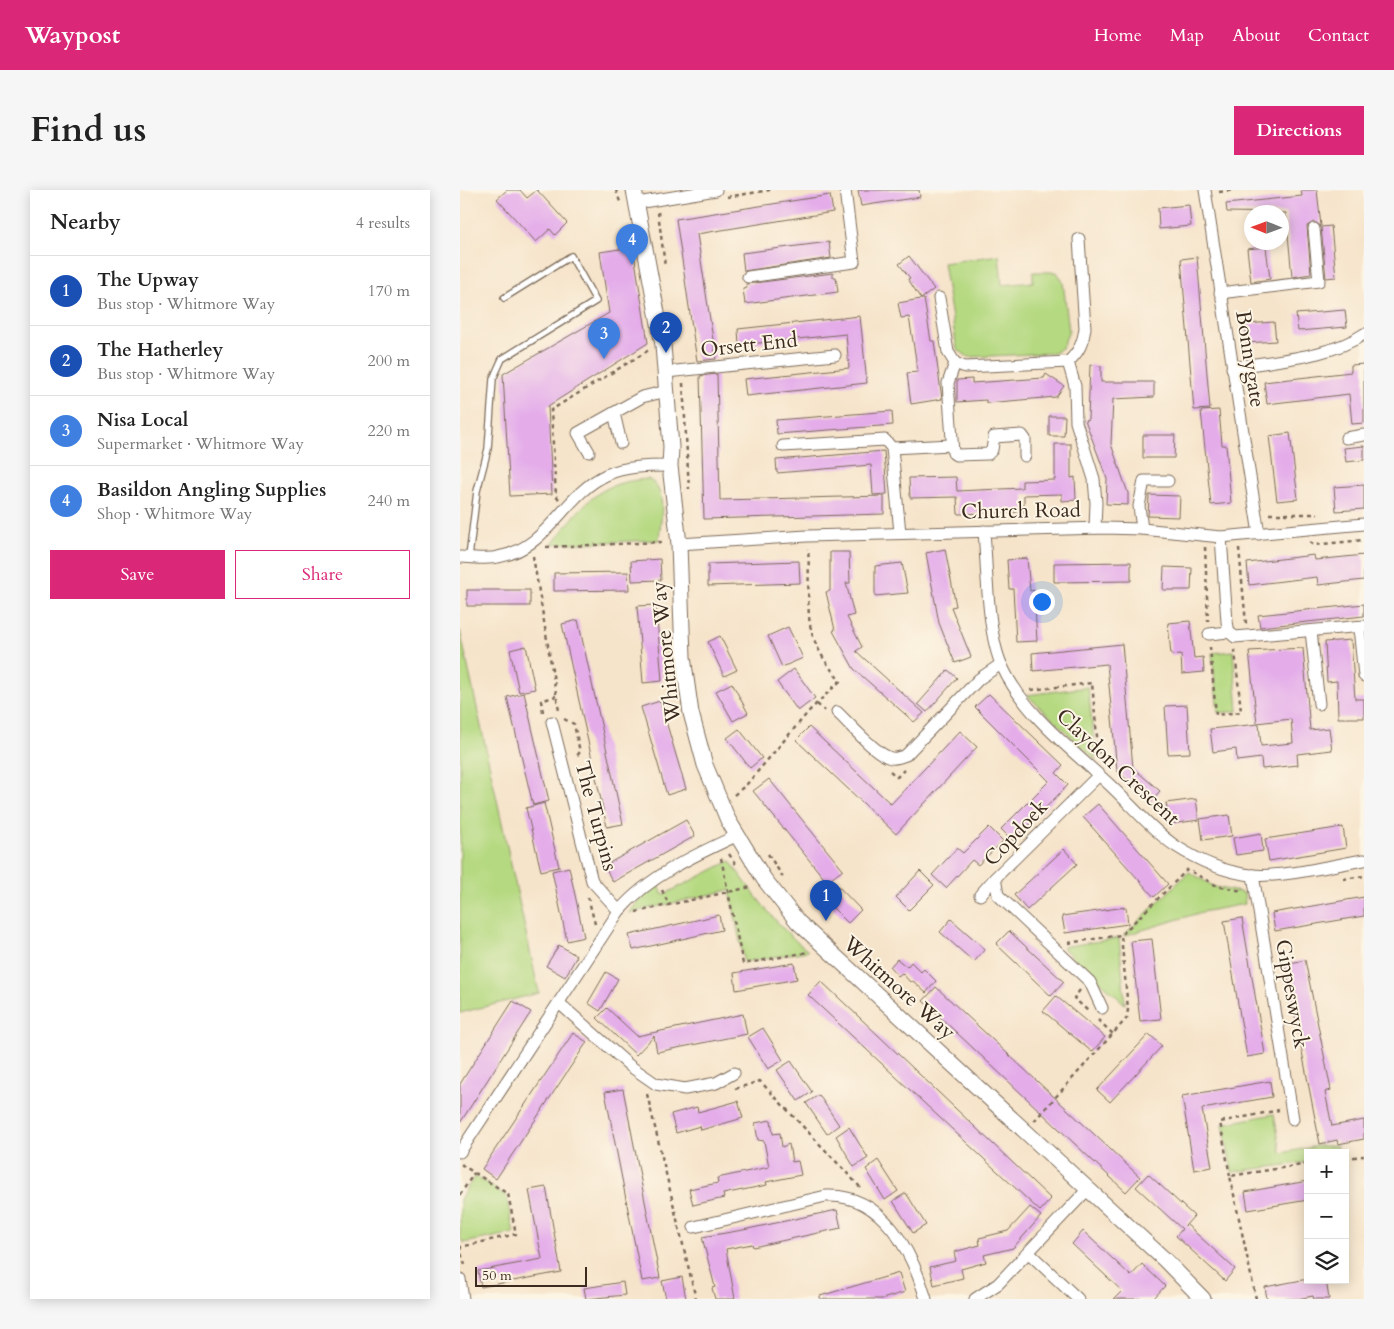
<!DOCTYPE html>
<html lang="en">
<head>
<meta charset="utf-8">
<style>
  :root { --surface:#fff; --page:#f6f6f6; --text:#222; --muted:#767676; --line:#e0e0e0; --accent:#db2777 }
  body { margin:0; font-family:Cardo,serif; background:var(--page); color:var(--text) }
  .controls { position:absolute; right:15px; bottom:15px; display:grid; overflow:hidden; border-radius:0px; box-shadow:0 2px 12px #0003 }
  .controls button { width:45px; height:45px; display:grid; place-items:center; padding:0; border:0; border-bottom:1px solid var(--line); background:var(--surface); color:var(--text); font:25px sans-serif }
  .compass { position:absolute; left:784px; top:15px; width:45px; height:45px; border-radius:50%; background:var(--surface); box-shadow:0 2px 12px #0003; rotate:271deg }
  .scale { position:absolute; left:15px; bottom:12px; width:112px; box-sizing:border-box; padding-left:5px; border:2px solid #3b2a1e; border-top:0; font-size:14px; line-height:18px; white-space:nowrap; color:#3b2a1e; -webkit-text-stroke:4px #fcf5e5; paint-order:stroke }
  .you { position:absolute; left:581px; top:411px; width:18px; height:18px; margin:-12px; border:4px solid #fff; border-radius:50%; background:#1a73e8; box-shadow:0 0 0 8px #1a73e833 }
  .badge { display:grid; place-items:center; width:32px; height:32px; border-radius:50%; background:var(--accent); color:#fff; font-size:16px; font-weight:700 }
  .pin { position:absolute; translate:-50% -41px; filter:drop-shadow(0 1px 2px #0008) }
  .pin::after { content:''; position:absolute; top:26px; width:18px; height:15px; background:inherit; clip-path:polygon(0 0,100% 0,50% 100%) }
  .list { margin:0; padding:0; list-style:none }
  h2 { display:flex; justify-content:space-between; align-items:center; height:65px; margin:0; padding:0 20px; font-size:21px }
  h2 small { font-size:16px; font-weight:400; color:var(--muted) }
  .list li { display:grid; grid-template-columns:32px 1fr auto; gap:15px; align-items:center; box-sizing:border-box; height:70px; padding:0 20px; border-top:1px solid var(--line) }
  .list b { display:block; font-size:19px; white-space:nowrap }
  .list p { margin:0; font-size:16px; white-space:nowrap; color:var(--muted) }
  .list em { font-size:16px; font-style:normal; color:var(--muted) }
  .actions { display:flex; gap:10px; padding:15px 20px }
  .actions a { flex:1; padding:11px 0; border:1px solid var(--accent); border-radius:0px; text-align:center; font-size:18px; color:var(--accent) }
  .actions .main { background:var(--accent); color:#fff }
  .icon { flex:none; width:28px; height:28px; fill:none; stroke:currentColor; stroke-width:2; stroke-linecap:round; stroke-linejoin:round }
  .map { position:relative; flex:none; width:904px; height:1109px; overflow:hidden; border-radius:0px }
  header { display:flex; align-items:center; gap:30px; box-sizing:border-box; height:70px; padding:0 25px; background:var(--accent); color:#fff }
  header strong { font-size:24px }
  nav { display:flex; gap:28px; margin-inline-start:auto; font-size:18px }
  .intro { display:flex; align-items:center; justify-content:space-between; box-sizing:border-box; height:120px; padding:0 30px }
  h1 { margin:0; font-size:35px }
  .button { padding:12px 22px; border-radius:0px; background:var(--accent); color:#fff; font-size:18px; font-weight:700 }
  main { display:flex; gap:30px; padding:0 30px }
  aside { flex:1; background:var(--surface); border-radius:0px; box-shadow:0 2px 12px #0003 }
  .map>svg:first-child { display:block }
  .green { fill:#b5d981; stroke:#788250 }
  .building { fill:#e4adea }
  .lines { fill:none; stroke-linecap:round; stroke-linejoin:round }
  .service-casing { stroke:#7c6b5a; stroke-width:8 }
  .minor-casing { stroke:#7c6b5a; stroke-width:13 }
  .tertiary-casing { stroke:#7c6b5a; stroke-width:17 }
  .path { stroke:#7c6b5a; stroke-width:2.5; stroke-dasharray:4 4; stroke-linecap:butt }
  .service { stroke:#fff; stroke-width:5.5 }
  .minor { stroke:#fff; stroke-width:11 }
  .tertiary { stroke:#fff; stroke-width:15 }
  .labels { text-anchor:middle; dominant-baseline:central; stroke-width:4; stroke-linejoin:round; paint-order:stroke }
  .street-label { font-size:21px; fill:#3b2a1e; stroke:#fcf5e5 }
</style>
</head>
<body>
<header>
<strong>Waypost</strong>
<nav><a>Home</a><a>Map</a><a>About</a><a>Contact</a></nav>
</header>
<div class="intro"><h1>Find us</h1><a class="button">Directions</a></div>
<main>
<aside>
<h2>Nearby<small>4 results</small></h2>
<ul class="list">
<li><span class="badge" style="background:#1a4fb4">1</span><div><b>The Upway</b><p>Bus stop · Whitmore Way</p></div><em>170 m</em></li>
<li><span class="badge" style="background:#1a4fb4">2</span><div><b>The Hatherley</b><p>Bus stop · Whitmore Way</p></div><em>200 m</em></li>
<li><span class="badge" style="background:#3f7fe0">3</span><div><b>Nisa Local</b><p>Supermarket · Whitmore Way</p></div><em>220 m</em></li>
<li><span class="badge" style="background:#3f7fe0">4</span><div><b>Basildon Angling Supplies</b><p>Shop · Whitmore Way</p></div><em>240 m</em></li>
</ul>
<div class="actions"><a class="main">Save</a><a>Share</a></div>
</aside>
<div class="map">
<svg width="904" height="1109" viewBox="0 0 904 1109">
  <rect width="100%" height="100%" fill="#fcf5e5"/>
  <filter id="ink" filterUnits="userSpaceOnUse"><feTurbulence type="fractalNoise" baseFrequency=".02" numOctaves="2"/><feDisplacementMap in="SourceGraphic" scale="10" xChannelSelector="R" yChannelSelector="G"/><feConvolveMatrix kernelMatrix="1 2 1 2 8 2 1 2 1" color-interpolation-filters="sRGB"/></filter>
  <filter id="wash" filterUnits="userSpaceOnUse"><feTurbulence type="fractalNoise" baseFrequency=".0096" numOctaves="4" result="noise"/><feDisplacementMap in="SourceGraphic" scale="20" xChannelSelector="R" yChannelSelector="G"/><feGaussianBlur stdDeviation="1.12" result="paint"/><feColorMatrix in="noise" values="0 0 0 0 0 0 0 0 0 0 0 0 0 0 0 0 0 1.4 0 .05"/><feComposite in="paint" operator="in"/></filter>
  <g filter="url(#wash)">
    <rect width="100%" height="100%" fill="#f6e4ca"/>
    <g class="green">
      <polygon points="539,65 542,95 573,92 573,82 597,82 603,92 609,141 602,158 594,163 508,167 497,159 483,73"/>
      <path d="M188,289c21,11 12,41 11,61l-107,4c31,-38 43,-62 96,-65z"/>
      <polygon points="0,440 79,803 0,823"/>
      <polygon points="773,461 778,521 758,523 752,463"/>
      <polygon points="628,497 636,570 567,505"/>
      <path d="M270,671c23,32 46,65 78,90l-64,11 -14,-72 -101,23 11,-14 19,-14 4,10z"/>
      <polygon points="729,682 755,697 784,703 785,714 742,722 663,746"/>
      <polygon points="659,748 665,814 602,757"/>
      <polygon points="814,924 821,963 858,956 877,956 878,963 848,963 848,972 772,982 763,934"/>
      <polygon points="15,986 46,1006 54,1043 4,1053 0,1048 0,1009"/>
    </g>
    <g id="blocks">
      <g class="building">
        <polygon points="47,0 60,0 67,8 77,0 107,33 95,45 90,39 76,52 37,9"/>
        <polygon points="398,0 459,0 460,7 401,16"/>
        <polygon points="841,0 857,0 861,36 854,32 847,36 851,84 832,87 826,23 767,22 766,14 842,6"/>
        <polygon points="370,5 373,22 237,44 256,169 237,171 216,29"/>
        <polygon points="729,15 731,36 699,39 698,18"/>
        <polygon points="871,36 876,87 866,88 861,37"/>
        <polygon points="369,52 371,68 284,81 282,63"/>
        <polygon points="173,57 188,153 88,216 92,304 50,306 43,184 149,123 140,62"/>
        <polygon points="806,57 810,89 791,92 787,59"/>
        <polygon points="449,66 474,99 461,109 464,109 471,151 474,151 482,209 451,214 447,183 458,182 449,127 441,128 438,113 461,109 448,89 450,88 439,74"/>
        <polygon points="737,67 750,219 734,220 721,69"/>
        <polygon points="373,83 373,87 376,87 378,102 285,114 283,99 287,98 286,94"/>
        <polygon points="885,120 887,137 838,141 836,124"/>
        <polygon points="400,126 407,193 286,206 284,189 389,178 386,144 279,155 278,139"/>
        <polygon points="814,132 816,151 787,153 786,134"/>
        <polygon points="904,174 904,233 892,234 889,204 807,214 804,192 891,182 891,175"/>
        <polygon points="630,175 641,176 641,192 694,192 694,207 653,209 651,254 668,303 668,315 646,314 647,289 625,230 628,229"/>
        <polygon points="257,184 260,310 424,306 424,324 244,329 240,186"/>
        <polygon points="586,184 604,196 596,207 526,213 526,210 497,212 497,190 512,189 512,193 584,188"/>
        <polygon points="759,220 762,255 766,255 771,313 751,315 741,221"/>
        <polygon points="432,221 433,235 317,244 316,230"/>
        <polygon points="589,226 605,226 604,246 589,246"/>
        <polygon points="830,243 838,309 817,311 809,246"/>
        <polygon points="683,245 715,245 714,268 683,268"/>
        <polygon points="595,254 611,254 611,288 615,287 616,310 602,311 602,304 564,305 564,322 498,324 497,307 450,308 449,288 496,287 497,301 562,298 562,291 595,290"/>
        <polygon points="904,256 904,270 886,272 884,258"/>
        <polygon points="424,261 427,304 413,305 411,275 317,283 316,270"/>
        <polygon points="904,295 904,319 876,321 874,297"/>
        <polygon points="689,305 720,306 719,327 688,326"/>
        <polygon points="485,359 496,416 491,417 511,467 495,473 479,433 466,363"/>
        <polygon points="370,362 389,362 390,393 386,393 394,425 387,427 402,457 396,461 464,523 454,532 394,479 373,441 375,440 366,402 370,401"/>
        <polygon points="854,365 855,370 904,365 904,390 858,395 857,387 789,395 787,373"/>
        <polygon points="567,368 570,401 574,400 577,451 556,452 553,399 549,399 547,370"/>
        <polygon points="200,369 201,390 172,391 171,371"/>
        <polygon points="339,371 340,393 248,396 248,374"/>
        <polygon points="671,372 671,391 594,392 594,373"/>
        <polygon points="442,373 448,403 415,406 415,376"/>
        <polygon points="704,377 732,378 731,400 703,400"/>
        <polygon points="168,382 169,400 94,401 94,383"/>
        <rect x="7" y="400" width="63" height="16"/>
        <polygon points="904,414 904,426 800,437 798,425"/>
        <polygon points="196,415 202,491 183,493 177,416"/>
        <polygon points="118,430 163,634 147,637 102,434"/>
        <polygon points="730,431 734,468 743,467 744,482 722,484 721,464 711,465 708,433"/>
        <polygon points="328,437 343,468 322,477 308,446"/>
        <polygon points="260,446 277,480 264,486 248,452"/>
        <polygon points="891,450 895,509 904,509 904,528 878,528 877,491 867,492 865,452"/>
        <polygon points="662,454 673,578 700,601 691,611 657,581 647,474 573,481 572,463"/>
        <polygon points="66,456 75,499 59,502 50,460"/>
        <polygon points="843,458 850,540 869,538 872,560 837,564 838,575 802,579 801,568 777,571 776,559 753,562 750,539 799,534 801,556 833,553 831,529 797,533 789,461"/>
        <polygon points="334,479 355,508 338,521 317,492"/>
        <polygon points="488,480 497,488 467,522 458,514"/>
        <polygon points="272,493 288,523 273,531 256,501"/>
        <polygon points="64,503 89,611 73,615 47,507"/>
        <polygon points="529,504 603,575 596,583 608,595 553,651 541,639 589,591 515,517"/>
        <polygon points="200,511 226,599 207,605 181,517"/>
        <polygon points="727,515 730,563 708,564 705,516"/>
        <polygon points="349,537 431,614 500,541 517,557 436,644 336,550"/>
        <polygon points="279,539 302,568 290,578 267,548"/>
        <polygon points="309,589 383,680 367,692 293,601"/>
        <polygon points="736,609 739,630 710,634 706,613"/>
        <polygon points="84,613 99,677 81,681 66,618"/>
        <polygon points="638,614 708,694 694,707 623,627"/>
        <polygon points="769,625 772,646 743,650 740,629"/>
        <polygon points="226,630 235,646 153,692 144,676"/>
        <polygon points="529,637 543,651 518,675 512,670 486,698 472,685 497,658 503,663"/>
        <polygon points="883,637 886,658 809,671 805,649"/>
        <polygon points="801,643 803,661 776,665 773,648"/>
        <polygon points="604,659 617,674 567,720 554,705"/>
        <polygon points="109,677 124,747 107,751 92,681"/>
        <polygon points="460,681 474,695 449,720 436,707"/>
        <polygon points="378,696 401,720 388,733 364,709"/>
        <polygon points="904,707 904,726 815,741 812,723"/>
        <polygon points="666,717 668,734 605,743 602,726"/>
        <polygon points="259,725 262,740 173,760 169,745"/>
        <polygon points="782,728 805,864 787,867 764,731"/>
        <polygon points="491,729 525,759 514,772 480,742"/>
        <polygon points="549,741 604,792 591,806 536,754"/>
        <polygon points="692,749 701,829 680,831 671,751"/>
        <polygon points="99,755 117,766 105,787 86,776"/>
        <polygon points="437,769 447,777 451,772 461,782 464,779 476,791 466,803 453,791 450,792 442,783 438,786 430,777"/>
        <polygon points="845,770 871,900 865,902 872,936 904,930 904,949 878,954 877,950 860,954 825,774"/>
        <polygon points="334,773 337,789 276,800 274,783"/>
        <polygon points="146,782 158,789 140,821 128,813"/>
        <polygon points="361,791 591,1009 580,1021 348,805"/>
        <polygon points="476,797 680,987 666,1002 463,811"/>
        <polygon points="596,806 645,847 632,862 583,821"/>
        <polygon points="53,811 71,822 0,933 0,894"/>
        <polygon points="147,818 177,846 283,824 287,844 197,862 194,846 176,865 137,828"/>
        <polygon points="303,838 323,870 308,879 288,847"/>
        <polygon points="113,843 127,852 36,989 22,979"/>
        <polygon points="689,844 702,856 650,912 637,900"/>
        <polygon points="331,871 352,902 338,911 317,880"/>
        <polygon points="810,891 812,907 742,919 752,977 734,980 722,906"/>
        <polygon points="163,899 200,1088 182,1091 145,902"/>
        <polygon points="359,905 379,935 367,944 346,913"/>
        <polygon points="278,911 283,928 241,940 240,936 216,943 211,924 237,917 238,922"/>
        <polygon points="311,930 313,944 320,943 322,957 329,954 332,972 338,971 341,985 306,992 307,995 263,1004 264,1008 233,1015 229,999 258,993 257,988 309,977 304,951 298,950 295,933"/>
        <polygon points="389,937 408,968 394,977 376,946"/>
        <polygon points="418,970 438,1001 425,1010 406,979"/>
        <polygon points="688,984 734,1026 725,1036 726,1034 775,1079 765,1091 716,1046 722,1039 676,997"/>
        <polygon points="848,991 848,1010 788,1020 785,1002"/>
        <polygon points="86,997 101,1082 21,1097 18,1081 82,1069 69,1000"/>
        <polygon points="446,1003 466,1035 453,1043 433,1011"/>
        <polygon points="570,1017 581,1026 553,1058 524,1065 526,1072 501,1079 503,1088 474,1095 470,1077 496,1071 494,1062 520,1055 519,1048 548,1041"/>
        <polygon points="377,1020 381,1038 293,1057 292,1054 266,1059 275,1109 255,1109 252,1098 255,1097 242,1047 283,1040"/>
        <polygon points="623,1041 671,1086 682,1074 705,1096 693,1109 654,1109 662,1101 612,1054"/>
        <polygon points="439,1083 445,1102 422,1109 360,1109 360,1106"/>
        <polygon points="222,1087 226,1109 206,1109 202,1091"/>
        <polygon points="842,1090 866,1090 869,1109 854,1109 853,1106 837,1109 807,1109 805,1097"/>
        <polygon points="163,1092 165,1105 126,1109 124,1098"/>
      </g>
    </g>
  </g>
  <g filter="url(#ink)">
    <use href="#blocks" fill-opacity="0" stroke="#7c6b5a" stroke-width="1"/>
    <g class="lines">
      <defs>
        <polyline id="service" points="9,367 17,301 28,259 33,189 42,169 136,111 111,66 44,108"/>
        <g id="minor">
          <polyline points="745,0 799,344"/>
          <polyline points="177,13 256,0"/>
          <polyline points="288,87 394,72 385,0"/>
          <polyline points="760,103 859,91 854,39"/>
          <polyline points="479,108 488,162 495,173"/>
          <polyline points="608,172 615,196 616,232 634,289 636,313 635,338"/>
          <path d="M772,178c41,-8 97,-10 132,-34"/>
          <polyline points="206,182 375,165"/>
          <polyline points="154,223 161,253"/>
          <polyline points="886,248 904,245"/>
          <polyline points="323,256 425,250 432,258 440,343"/>
          <polyline points="432,258 491,255"/>
          <polyline points="129,262 118,243 182,207 207,201"/>
          <path d="M565,266v-17l-3,-4 -28,2 -2,13 -4,4 -32,1 -3,-2 -5,-70 7,-20 10,4 103,-5c11,-10 15,-19 17,-34l-6,-89"/>
          <polyline points="682,339 679,316 684,291 708,291"/>
          <path d="M524,341c3,36 3,103 18,135 23,50 72,85 111,122 20,19 39,42 61,57 23,15 50,27 77,30 32,3 81,-10 113,-15"/>
          <polyline points="761,347 767,432 769,442 775,447 904,436"/>
          <polyline points="219,354 347,346 643,338 682,339 761,347 904,334"/>
          <path d="M0,367c12,0 26,3 38,0 51,-9 65,-62 108,-82 19,-9 43,-9 64,-9"/>
          <polyline points="899,437 904,486"/>
          <polyline points="851,441 859,514"/>
          <polyline points="749,444 769,442"/>
          <path d="M377,522c12,11 39,43 54,46 5,1 10,-1 15,-3l73,-76 22,-15"/>
          <polyline points="92,532 132,691 159,721"/>
          <polyline points="639,585 535,688 538,705 630,792 642,818"/>
          <polyline points="793,685 833,929"/>
          <polyline points="520,705 535,688"/>
          <polyline points="99,813 170,876 196,894 225,899 256,893 274,883"/>
          <path d="M0,962l159,-241c30,-35 76,-56 117,-75"/>
          <path d="M234,1037l132,-31c57,-3 86,56 100,103"/>
          <polyline points="569,1063 618,1109"/>
          <polyline points="0,1089 3,1109"/>
          <polyline points="515,1109 538,1094 628,999"/>
        </g>
        <polyline id="tertiary" points="174,0 203,155 211,257 210,276 219,354 223,467 231,523 245,575 268,630 304,689 338,732 705,1070 743,1109"/>
      </defs>
      <use href="#service" class="service-casing"/>
      <use href="#minor" class="minor-casing"/>
      <use href="#tertiary" class="tertiary-casing"/>
      <g class="path">
        <polyline points="156,0 161,15"/>
        <polyline points="759,2 775,0"/>
        <polyline points="267,7 310,0"/>
        <polyline points="198,22 205,76"/>
        <polyline points="223,193 229,299"/>
        <polyline points="99,309 96,306 91,220 189,160"/>
        <polyline points="809,324 858,324"/>
        <polyline points="850,352 853,355 904,350"/>
        <polyline points="86,357 202,352"/>
        <polyline points="745,357 748,431"/>
        <polyline points="779,358 786,434"/>
        <polyline points="73,366 99,521"/>
        <polyline points="750,457 756,525 781,522 775,461 777,460"/>
        <polyline points="571,500 632,493 639,568"/>
        <polyline points="357,514 365,521"/>
        <polyline points="83,522 81,511 96,506"/>
        <polyline points="104,529 114,534 120,562 115,568"/>
        <polyline points="430,581 437,587 444,580"/>
        <path d="M274,605l13,-11 63,-74 30,-29c-15,-19 -30,-40 -31,-66 -2,-22 1,-44 -1,-66"/>
        <polyline points="269,664 277,676"/>
        <polyline points="308,664 323,687"/>
        <polyline points="261,668 283,774 348,762"/>
        <polyline points="732,682 757,696 782,701"/>
        <polyline points="883,689 904,686"/>
        <polyline points="202,700 209,715"/>
        <polyline points="128,707 135,734"/>
        <polyline points="176,722 291,697"/>
        <polyline points="608,753 661,745"/>
        <polyline points="620,800 614,808 628,821"/>
        <polyline points="638,830 653,844"/>
        <polyline points="275,899 300,891 401,998"/>
        <polyline points="187,904 236,1109"/>
        <polyline points="574,931 667,828 668,819 661,745 728,679"/>
        <polyline points="885,968 904,966"/>
        <polyline points="3,974 2,975 48,1004 56,1044 1,1057 0,1060 6,1078"/>
        <polyline points="770,986 760,932 819,920"/>
        <polyline points="0,1005 14,983"/>
        <polyline points="796,1109 770,986 848,974"/>
      </g>
      <use href="#service" class="service"/>
      <use href="#minor" class="minor"/>
      <use href="#tertiary" class="tertiary"/>
    </g>
  </g>
  <g class="labels">
    <g class="street-label">
      <text transform="translate(289 155) rotate(-6)">Orsett End</text>
      <text transform="translate(790 169) rotate(81)">Bonnygate</text>
      <text transform="translate(561 321) rotate(-1)">Church Road</text>
      <text transform="translate(206 462) rotate(-96)">Whitmore Way</text>
      <text transform="translate(658 577) rotate(43)">Claydon Crescent</text>
      <text transform="translate(136 626) rotate(75)">The Turpins</text>
      <text transform="translate(556 643) rotate(-47)">Copdoek</text>
      <text transform="translate(439 798) rotate(42)">Whitmore Way</text>
      <text transform="translate(832 804) rotate(80)">Gippeswyck</text>
    </g>
  </g>
</svg>
<div class="controls">
<button>+</button>
<button>−</button>
<button><svg class="icon" aria-label="layers" viewBox="0 0 24 24"><path d="M12 4l9 5-9 5-9-5zM3 14l9 5 9-5"/></svg></button>
</div>
<svg class="compass" viewBox="-18 -18 36 36"><path d="M0-13l5 13h-10z" fill="#e53935"/><path d="M0 13l5-13h-10z" fill="#767676"/></svg>
<div class="scale">50 m</div>
<div class="you"></div>
<div class="pin badge" style="left:366px;top:731px;background:#1a4fb4">1</div>
<div class="pin badge" style="left:206px;top:163px;background:#1a4fb4">2</div>
<div class="pin badge" style="left:144px;top:169px;background:#3f7fe0">3</div>
<div class="pin badge" style="left:172px;top:75px;background:#3f7fe0">4</div>
</div>
</main>
</body>
</html>
